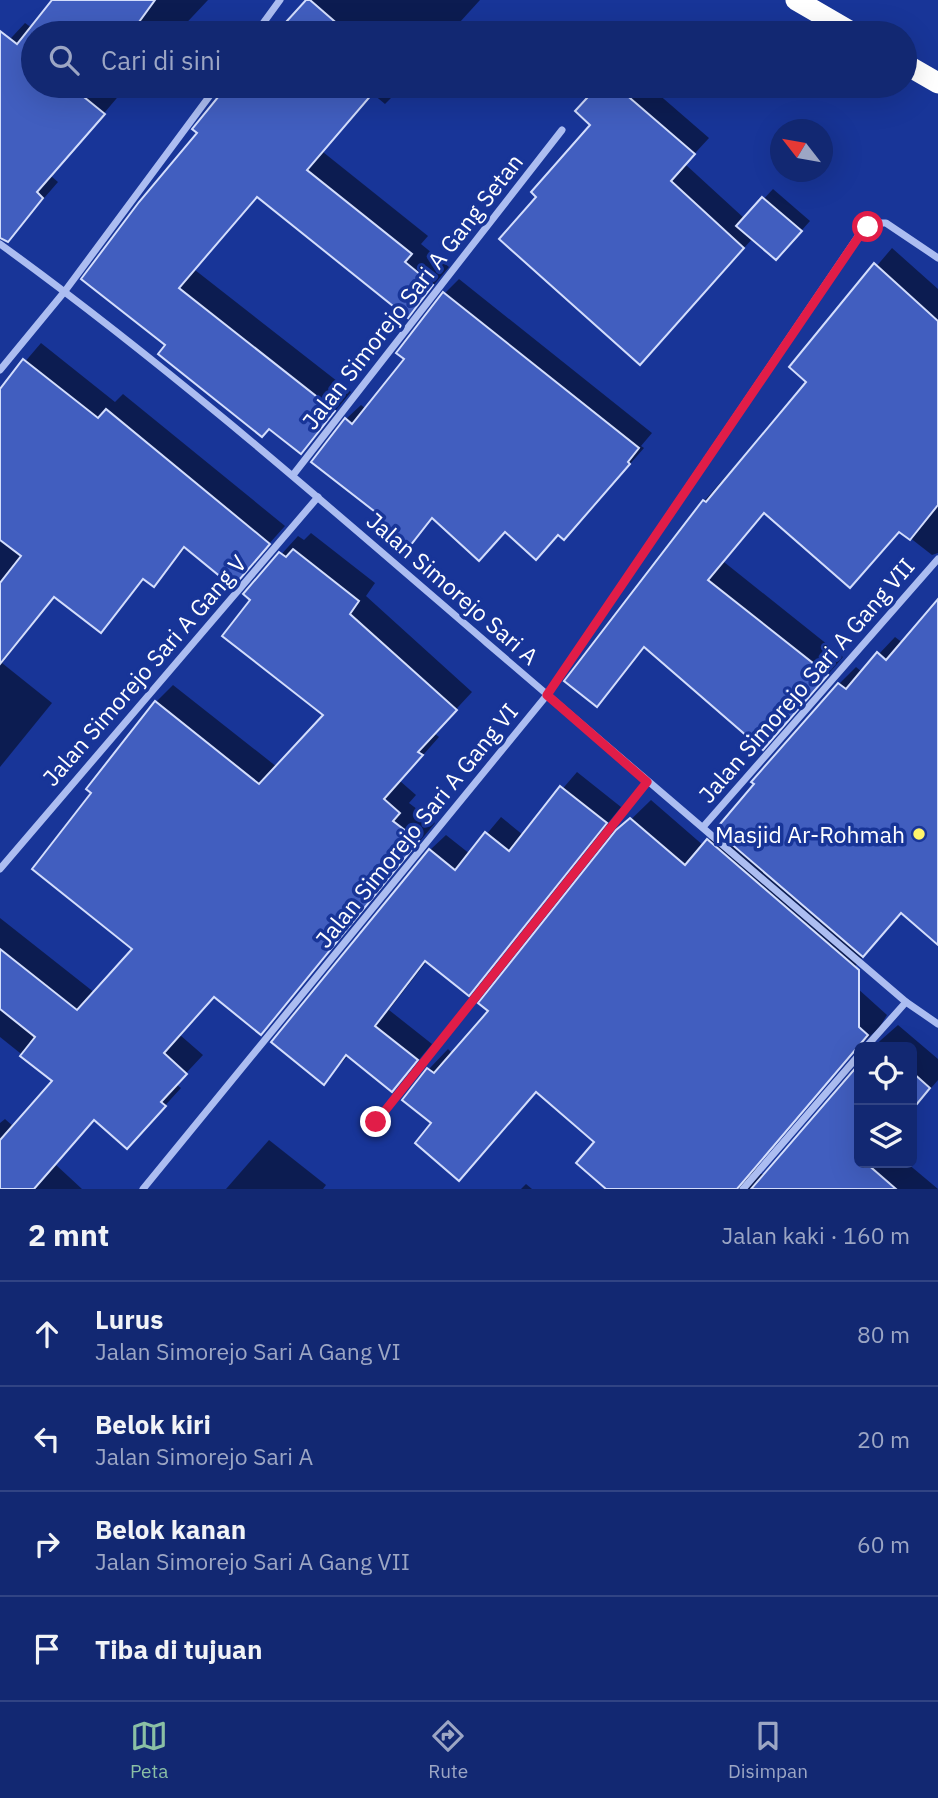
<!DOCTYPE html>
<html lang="id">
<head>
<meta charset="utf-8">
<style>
  :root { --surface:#122872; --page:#1b3077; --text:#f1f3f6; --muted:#9ca6c4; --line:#314484; --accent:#8abfa5 }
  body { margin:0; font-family:"IBM Plex Sans",sans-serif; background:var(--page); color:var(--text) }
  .controls { position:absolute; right:21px; bottom:21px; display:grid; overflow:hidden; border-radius:10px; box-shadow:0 7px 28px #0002 }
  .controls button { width:63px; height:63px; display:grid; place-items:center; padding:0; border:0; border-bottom:2px solid var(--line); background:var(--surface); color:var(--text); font:35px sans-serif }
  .compass { position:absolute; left:770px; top:119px; width:63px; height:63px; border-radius:50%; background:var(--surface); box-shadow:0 7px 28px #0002; rotate:301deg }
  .stop { position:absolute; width:21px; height:21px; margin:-16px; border:5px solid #e11d48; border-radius:50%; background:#fff }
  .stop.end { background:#e11d48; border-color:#fff; box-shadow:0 2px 7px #0008 }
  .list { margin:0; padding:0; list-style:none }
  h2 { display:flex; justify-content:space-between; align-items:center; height:91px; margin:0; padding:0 28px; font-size:30px }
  h2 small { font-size:23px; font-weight:400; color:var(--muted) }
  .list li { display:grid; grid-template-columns:46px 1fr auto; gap:21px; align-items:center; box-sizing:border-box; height:105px; padding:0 28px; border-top:2px solid var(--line) }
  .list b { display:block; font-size:26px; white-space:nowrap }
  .list p { margin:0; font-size:23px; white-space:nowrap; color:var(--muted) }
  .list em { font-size:23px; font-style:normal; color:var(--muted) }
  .icon { flex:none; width:38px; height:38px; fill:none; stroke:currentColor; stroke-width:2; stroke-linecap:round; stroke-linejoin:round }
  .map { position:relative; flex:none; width:938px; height:1189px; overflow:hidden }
  .search { position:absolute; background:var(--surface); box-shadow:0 7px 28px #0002; left:21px; right:21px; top:21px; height:77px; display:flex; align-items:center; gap:18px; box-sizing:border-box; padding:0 24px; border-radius:38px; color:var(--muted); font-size:26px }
  .sheet { height:511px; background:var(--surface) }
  nav { display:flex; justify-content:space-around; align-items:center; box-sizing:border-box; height:98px; border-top:2px solid var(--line); background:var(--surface); font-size:19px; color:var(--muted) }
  nav a { display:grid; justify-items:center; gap:4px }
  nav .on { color:var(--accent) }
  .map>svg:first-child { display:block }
  .shadow { fill:#0007 }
  .building { fill:#415ebf; stroke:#d3ddfc; stroke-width:2 }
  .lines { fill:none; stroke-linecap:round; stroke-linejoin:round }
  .minor { stroke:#acbdf1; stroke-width:7 }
  .motorway { stroke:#fff; stroke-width:21 }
  .route { stroke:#e11d48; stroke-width:9 }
  .poi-dot { fill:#fff46c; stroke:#183598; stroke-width:2.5 }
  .labels { text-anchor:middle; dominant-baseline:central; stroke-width:7; stroke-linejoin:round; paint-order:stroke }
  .street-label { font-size:23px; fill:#fff; stroke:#183598 }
  .poi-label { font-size:23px; fill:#fff; stroke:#183598; text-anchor:end }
</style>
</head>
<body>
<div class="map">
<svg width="938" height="1189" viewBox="0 0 938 1189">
  <rect width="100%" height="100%" fill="#183598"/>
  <g class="shadow">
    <polygon points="54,0 208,0 177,33 33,33 33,86 127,86 51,176 58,182 19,227 0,212 0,50 25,23 32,28"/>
    <polygon points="308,0 480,0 450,33 279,33"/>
    <polygon points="230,86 403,86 385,104 373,94 323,152 428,236 421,244 449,267 408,315 258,196 195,270 351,392 301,452 168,345 199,133 216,100"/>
    <polygon points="600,86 649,86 709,138 685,164 745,219 773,189 810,221 785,249 753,238 655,347 538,196 593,125 578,111"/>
    <polygon points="892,248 938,289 938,553 932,555 900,530 765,512 724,562 843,657 779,731 646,646 596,705 566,681 704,501 809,382 791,367"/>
    <polygon points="459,279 652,433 641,446 644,448 578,523 559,534 536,558 506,531 433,517 406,548 386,518 346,419 361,405 366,409 406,359 444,294"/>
    <polygon points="41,343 115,402 123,394 285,526 233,584 186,547 153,585 145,578 101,631 56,596 2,663 52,703 0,767 0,391"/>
    <polygon points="311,533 375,583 366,596 472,692 434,733 439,737 400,781 416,795 409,803 435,823 261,1032 215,996 180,1035 203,1055 176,1084 181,1088 150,1122 95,1119 55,1164 82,1189 0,1189 0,1123 5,1119 14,1127 55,1081 0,1037 0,918 95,993 135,949 94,793 156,702 173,685 277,767 325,714 252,600 245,594 298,536 304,540"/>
    <polygon points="938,602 938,943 902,912 872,945 846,978 887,1015 879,1028 857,1048 757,1164 757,1174 766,1174 859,1067 859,1163 907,1163 938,1189 726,1189 596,1142 537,1091 459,1179 434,1123 404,1099 429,1069 448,1049 453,1054 490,1011 618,832 651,800 704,846 839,684 856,667 862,672 895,637 903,643"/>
    <polygon points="577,772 621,807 469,993 427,961 389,1010 432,1044 407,1074 392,1090 349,1055 324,1082 430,850 446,835 470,854 501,817 523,835"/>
    <polygon points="898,1025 938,1059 938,1080 912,1110 912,1047 873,1047"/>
    <polygon points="269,1140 326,1185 323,1189 226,1189"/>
    <polygon points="526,1184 532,1189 521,1189"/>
  </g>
  <g class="building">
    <polygon points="52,0 155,0 131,33 33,33 33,86 92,86 84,97 105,114 37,192 43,198 8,242 0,238 0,31 17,44"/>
    <polygon points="306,0 310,0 348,33 276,33"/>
    <polygon points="227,86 379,86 307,170 412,254 405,262 433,285 408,318 257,197 179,288 335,411 301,454 269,429 262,437 158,354 165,345 81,279 139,202 197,133 192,129"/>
    <polygon points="598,86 616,86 695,154 671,181 744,248 640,365 499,239 536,197 531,192 590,125 575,111"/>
    <polygon points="762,197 802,231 776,260 736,226"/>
    <polygon points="874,263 938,321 938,505 910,540 899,532 850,588 764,513 708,580 828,675 763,750 644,647 597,707 564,681 703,500 706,502 715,491 806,382 789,367"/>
    <polygon points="443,292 639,448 628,462 630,464 564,540 558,535 536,560 505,532 479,561 432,518 406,551 376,527 383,518 311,462 345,418 352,424 404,359 396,353"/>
    <polygon points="23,359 98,418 106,409 270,544 233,587 184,547 154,587 143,579 101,633 54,597 0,664 0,583 21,556 0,540 0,389"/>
    <polygon points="293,549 359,601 350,614 457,710 418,752 423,755 384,799 400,813 393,821 419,841 261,1035 214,997 164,1053 187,1074 161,1102 166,1106 127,1149 94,1120 34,1189 0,1189 0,1140 52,1081 20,1056 35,1037 0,1009 0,949 77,1010 132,949 32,869 91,793 86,789 155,701 259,784 323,715 222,636 250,600 243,594 279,552 286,557"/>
    <polygon points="938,599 938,945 901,913 863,957 715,830 754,784 751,782 838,683 846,689 877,652 886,660"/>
    <polygon points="560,786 607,823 469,996 425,961 375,1026 418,1060 392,1092 346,1055 324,1085 271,1042 429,849 455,870 485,832 509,851"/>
    <polygon points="630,818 685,865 707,839 859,970 859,1027 868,1035 737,1189 606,1189 576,1163 594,1142 536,1092 459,1181 415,1143 431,1123 402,1100 427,1068 434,1073 488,1011 478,1003 616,830"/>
    <polygon points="859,1064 859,1163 866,1163 896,1189 751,1189"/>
    <polygon points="912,1072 930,1088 912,1110"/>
  </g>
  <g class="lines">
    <g class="minor">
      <polyline points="256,33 280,0"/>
      <path d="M0,244c170,123 328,262 487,399 139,120 280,239 419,359l32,22"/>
      <polyline points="0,370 65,291 217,86"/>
      <polyline points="293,475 562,130"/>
      <polyline points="703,827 938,559"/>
      <polyline points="0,869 318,497"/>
      <polyline points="866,1047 906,1002"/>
      <polyline points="376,1122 647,782"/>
      <polyline points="143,1189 547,695 861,232 874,223 886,223 938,258"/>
      <polyline points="743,1189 859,1055"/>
    </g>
    <g class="motorway">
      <polyline points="796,0 853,33"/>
      <polyline points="905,64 938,83"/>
    </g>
  </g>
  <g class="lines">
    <polyline class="route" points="376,1122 647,782 547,695 862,232 868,227"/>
  </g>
  <circle class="poi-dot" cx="919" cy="834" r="7"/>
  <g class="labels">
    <g class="street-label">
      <text transform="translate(412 291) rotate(-52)">Jalan Simorejo Sari A Gang Setan</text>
      <text transform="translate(453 588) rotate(41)">Jalan Simorejo Sari A</text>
      <text transform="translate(144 670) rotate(-49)">Jalan Simorejo Sari A Gang V</text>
      <text transform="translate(806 680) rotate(-49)">Jalan Simorejo Sari A Gang VII</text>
      <text transform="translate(416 825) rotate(-51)">Jalan Simorejo Sari A Gang VI</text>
    </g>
    <g class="poi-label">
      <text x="905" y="834">Masjid Ar-Rohmah</text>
    </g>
  </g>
</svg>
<div class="controls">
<button><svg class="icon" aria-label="locate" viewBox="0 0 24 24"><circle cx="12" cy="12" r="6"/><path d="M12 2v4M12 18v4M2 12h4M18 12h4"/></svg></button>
<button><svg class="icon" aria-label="layers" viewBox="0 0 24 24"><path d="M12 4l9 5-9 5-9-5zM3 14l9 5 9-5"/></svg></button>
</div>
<svg class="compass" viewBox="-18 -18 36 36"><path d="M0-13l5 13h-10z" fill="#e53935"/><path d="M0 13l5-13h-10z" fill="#9ca6c4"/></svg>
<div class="stop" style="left:868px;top:227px"></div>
<div class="stop end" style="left:376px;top:1122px"></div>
<div class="search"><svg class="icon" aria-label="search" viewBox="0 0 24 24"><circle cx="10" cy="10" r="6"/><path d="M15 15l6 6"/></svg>Cari di sini</div>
</div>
<section class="sheet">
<h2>2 mnt<small>Jalan kaki · 160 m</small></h2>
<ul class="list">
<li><svg class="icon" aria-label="ahead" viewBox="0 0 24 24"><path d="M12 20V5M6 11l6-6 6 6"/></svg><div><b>Lurus</b><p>Jalan Simorejo Sari A Gang VI</p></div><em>80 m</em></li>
<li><svg class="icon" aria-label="left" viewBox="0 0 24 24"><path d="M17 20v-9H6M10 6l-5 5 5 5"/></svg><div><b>Belok kiri</b><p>Jalan Simorejo Sari A</p></div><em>20 m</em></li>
<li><svg class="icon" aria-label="right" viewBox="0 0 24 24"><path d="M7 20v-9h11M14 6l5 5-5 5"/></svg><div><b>Belok kanan</b><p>Jalan Simorejo Sari A Gang VII</p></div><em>60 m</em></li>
<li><svg class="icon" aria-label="arrive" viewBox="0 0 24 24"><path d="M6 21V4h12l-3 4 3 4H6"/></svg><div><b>Tiba di tujuan</b></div></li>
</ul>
</section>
<nav>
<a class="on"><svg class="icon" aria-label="map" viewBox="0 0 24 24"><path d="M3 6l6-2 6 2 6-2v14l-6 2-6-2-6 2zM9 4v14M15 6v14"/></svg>Peta</a>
<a><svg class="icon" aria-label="directions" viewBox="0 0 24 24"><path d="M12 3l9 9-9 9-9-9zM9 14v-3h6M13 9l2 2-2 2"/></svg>Rute</a>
<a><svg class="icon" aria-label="saved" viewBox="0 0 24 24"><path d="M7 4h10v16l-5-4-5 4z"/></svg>Disimpan</a>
</nav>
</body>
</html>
